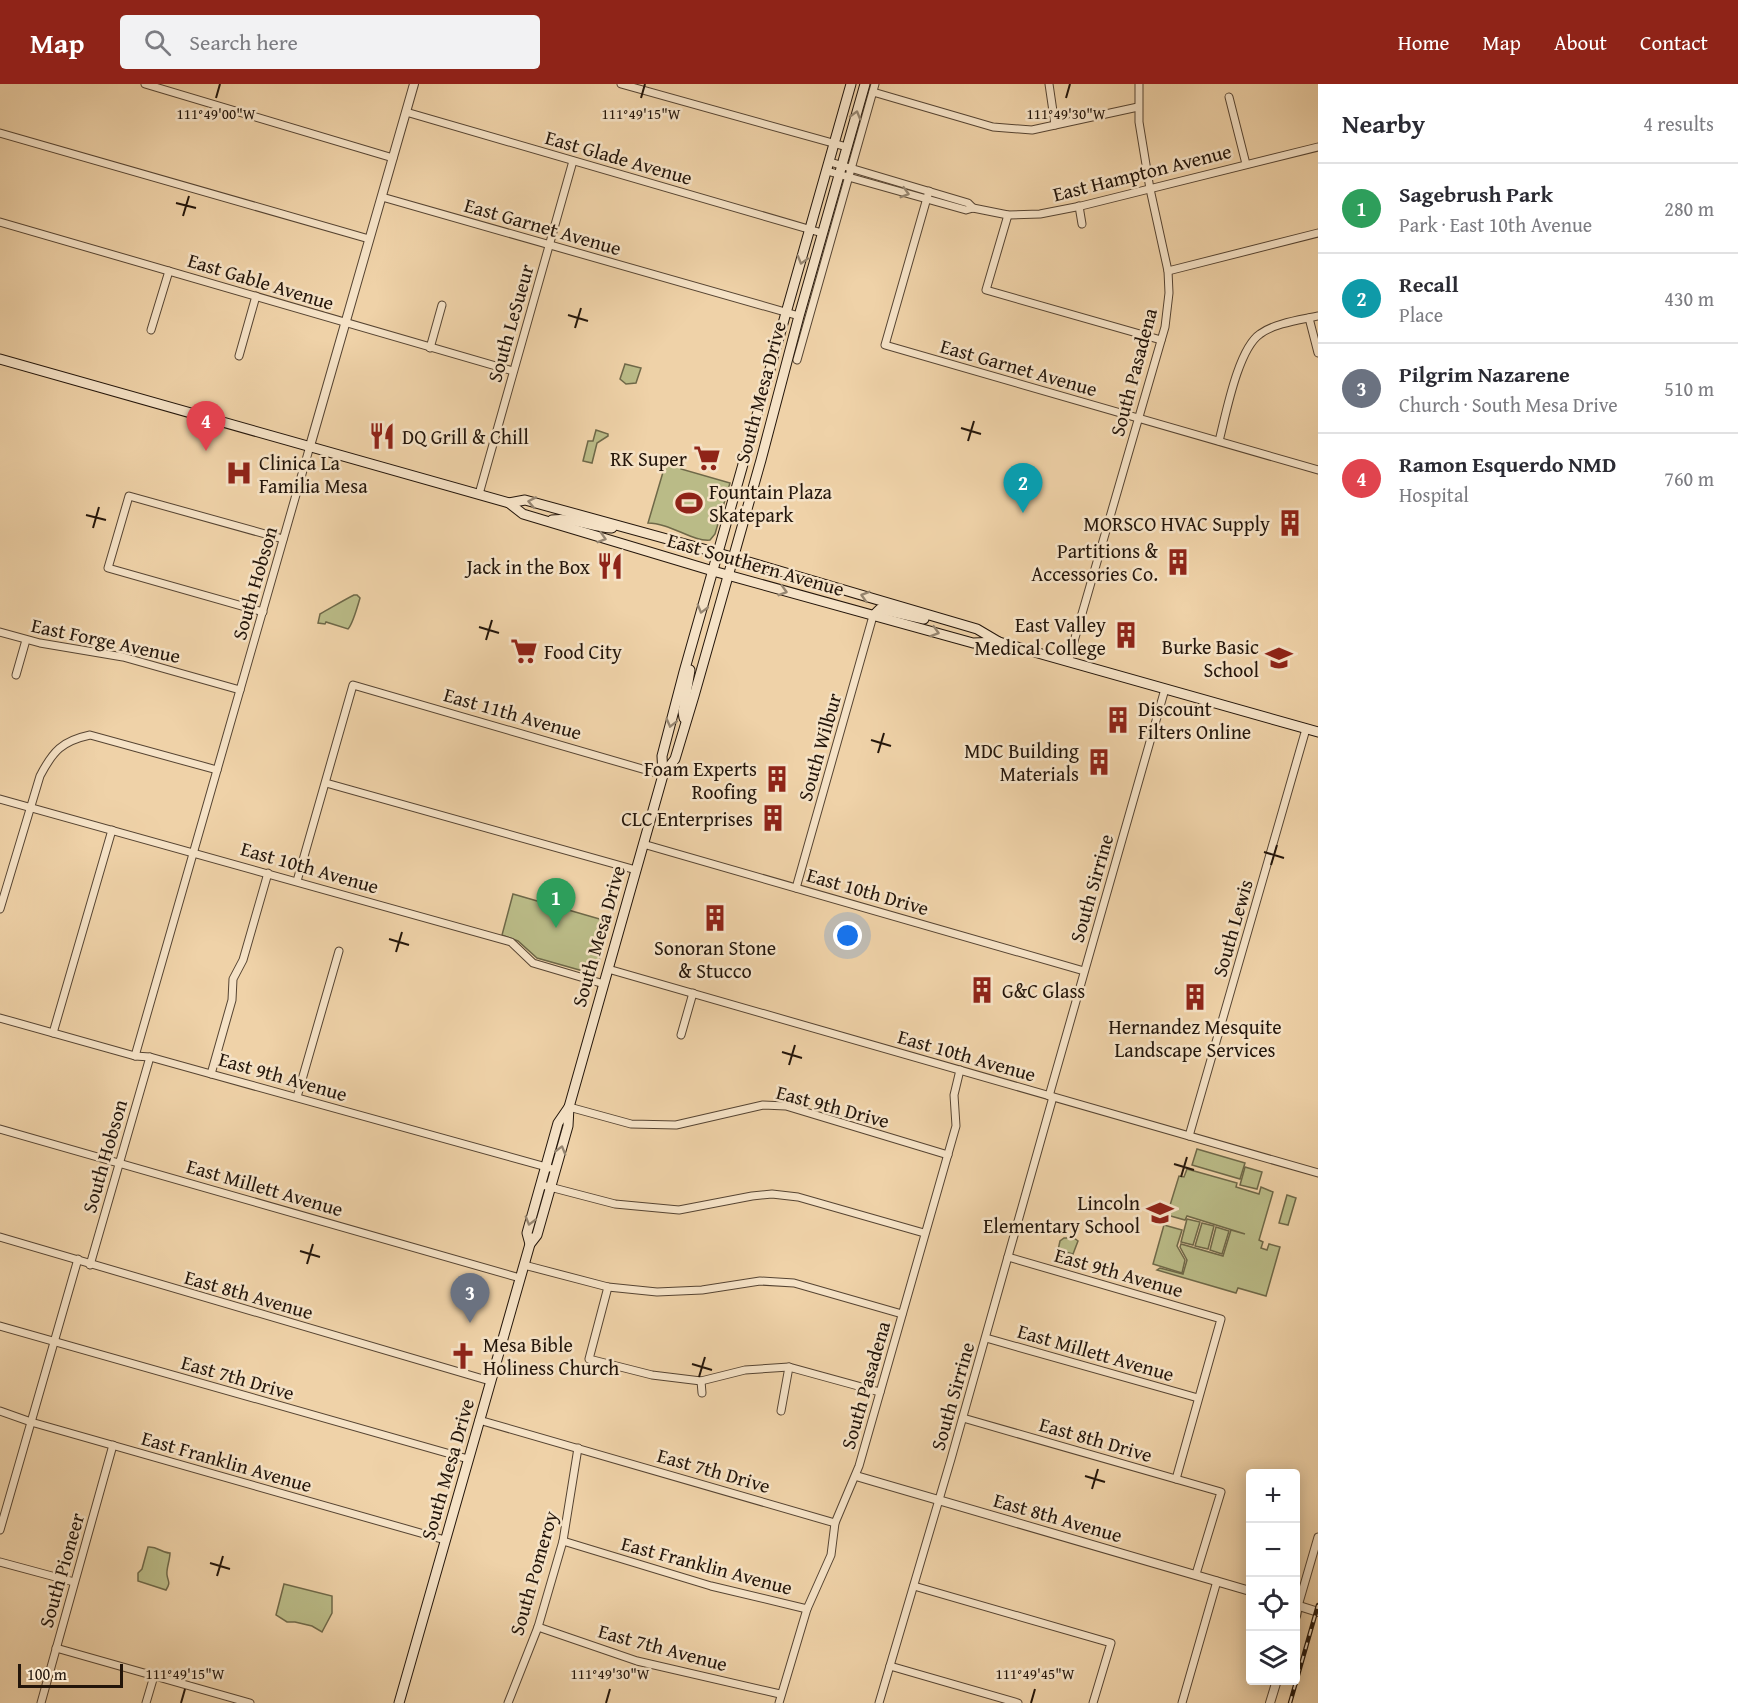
<!DOCTYPE html>
<html lang="en">
<head>
<meta charset="utf-8">
<style>
  :root { --surface:#fff; --page:#f2f2f3; --text:#2b2b33; --muted:#7c7c81; --line:#e1e1e2; --accent:#8f2418 }
  body { margin:0; font-family:"Gentium Book Plus",serif; background:var(--page); color:var(--text) }
  .controls { position:absolute; right:18px; bottom:18px; display:grid; overflow:hidden; border-radius:6px; box-shadow:0 3px 15px #0003 }
  .controls button { width:54px; height:54px; display:grid; place-items:center; padding:0; border:0; border-bottom:2px solid var(--line); background:var(--surface); color:var(--text); font:30px sans-serif }
  .scale { position:absolute; left:18px; bottom:15px; width:105px; box-sizing:border-box; padding-left:6px; border:3px solid #23150a; border-top:0; font-size:16px; line-height:21px; white-space:nowrap; color:#23150a; -webkit-text-stroke:4px #f5e2c6; paint-order:stroke }
  .you { position:absolute; left:848px; top:852px; width:21px; height:21px; margin:-15px; border:4px solid #fff; border-radius:50%; background:#1a73e8; box-shadow:0 0 0 9px #1a73e833 }
  .badge { display:grid; place-items:center; width:39px; height:39px; border-radius:50%; background:var(--accent); color:#fff; font-size:20px; font-weight:700 }
  .pin { position:absolute; translate:-50% -50px; filter:drop-shadow(0 2px 3px #0008) }
  .pin::after { content:''; position:absolute; top:32px; width:21px; height:18px; background:inherit; clip-path:polygon(0 0,100% 0,50% 100%) }
  .list { margin:0; padding:0; list-style:none }
  h2 { display:flex; justify-content:space-between; align-items:center; height:78px; margin:0; padding:0 24px; font-size:26px }
  h2 small { font-size:20px; font-weight:400; color:var(--muted) }
  .list li { display:grid; grid-template-columns:39px 1fr auto; gap:18px; align-items:center; box-sizing:border-box; height:90px; padding:0 24px; border-top:2px solid var(--line) }
  .list b { display:block; font-size:22px; white-space:nowrap }
  .list p { margin:0; font-size:20px; white-space:nowrap; color:var(--muted) }
  .list em { font-size:20px; font-style:normal; color:var(--muted) }
  .icon { flex:none; width:33px; height:33px; fill:none; stroke:currentColor; stroke-width:2; stroke-linecap:round; stroke-linejoin:round }
  .map { position:relative; flex:none; width:1318px; height:1619px; overflow:hidden }
  header { display:flex; align-items:center; gap:36px; box-sizing:border-box; height:84px; padding:0 30px; background:var(--accent); color:#fff }
  header strong { font-size:28px }
  nav { display:flex; gap:33px; margin-inline-start:auto; font-size:21px }
  .search { width:420px; height:54px; background:var(--page); display:flex; align-items:center; gap:15px; box-sizing:border-box; padding:0 21px; border-radius:6px; color:var(--muted); font-size:22px }
  main { display:flex }
  aside { flex:1; background:var(--surface) }
  .map>svg:first-child { display:block }
  .green { fill:#babb87; stroke:#6e6848; stroke-width:1.5 }
  .lines { fill:none; stroke-linecap:round; stroke-linejoin:round }
  .minor-casing { stroke:#564432; stroke-width:9 }
  .tertiary-casing { stroke:#564432; stroke-width:10 }
  .secondary-casing { stroke:#23150a; stroke-width:11 }
  .minor { stroke:#f5e2c6; stroke-width:7 }
  .tertiary { stroke:#f5e2c6; stroke-width:8 }
  .secondary { stroke:#f5e2c6; stroke-width:9 }
  .rail-casing { stroke:#23150a; stroke-width:4.5 }
  .rail { stroke:#f5e2c6; stroke-width:2; stroke-dasharray:7; stroke-linecap:butt }
  .oneway { stroke:#968671 }
  .ticks { fill:none; stroke:#23150a; stroke-width:2 }
  .labels { text-anchor:middle; dominant-baseline:central; stroke-width:5; stroke-linejoin:round; paint-order:stroke }
  .street-label { font-size:20px; fill:#23150a; stroke:#f5e2c6 }
  .poi-label { font-size:20px; fill:#23150a; stroke:#f5e2c6; text-anchor:end }
  .ticks-label { font-size:15px; text-anchor:middle; fill:#23150a; stroke:#f5e2c6; stroke-width:5; stroke-linejoin:round; paint-order:stroke }
</style>
</head>
<body>
<header>
<strong>Map</strong>
<div class="search"><svg class="icon" aria-label="search" viewBox="0 0 24 24"><circle cx="10" cy="10" r="6"/><path d="M15 15l6 6"/></svg>Search here</div>
<nav><a>Home</a><a>Map</a><a>About</a><a>Contact</a></nav>
</header>
<main>
<div class="map">
<svg width="1318" height="1619" viewBox="0 0 1318 1619">
  <rect width="100%" height="100%" fill="#efd2a8"/>
  <filter id="stains"><feTurbulence type="fractalNoise" baseFrequency=".00333" numOctaves="4"/><feColorMatrix values="0 0 0 0 .2 0 0 0 0 .09 0 0 0 0 .02 0 0 0 .5 -.17"/></filter>
  <radialGradient id="worn" r=".72"><stop offset=".6" stop-color="#630" stop-opacity="0"/><stop offset="1" stop-color="#630" stop-opacity=".3"/></radialGradient>
  <g class="green">
    <polygon points="625,280 641,284 636,299 626,300 620,295"/>
    <polygon points="596,346 608,350 608,352 597,359 592,379 583,377 588,357 593,357"/>
    <path d="M666,378l15,5v2l49,14 -15,51 -5,6c-17,2 -40,-17 -62,-17z"/>
    <path d="M354,511h3l3,3c-2,7 -8,27 -12,31l-22,-7 -1,2 -7,-1 2,-9c11,-6 22,-13 34,-19z"/>
    <polygon points="513,810 610,838 596,888 590,889 537,874 518,857 502,851"/>
    <polygon points="1197,1065 1245,1079 1240,1095 1192,1081"/>
    <polygon points="1245,1083 1262,1088 1257,1105 1240,1101"/>
    <polygon points="1187,1085 1237,1099 1236,1103 1259,1110 1261,1103 1273,1108 1259,1156 1263,1158 1261,1164 1267,1166 1269,1160 1280,1163 1266,1212 1238,1204 1236,1209 1157,1186 1160,1184 1183,1190 1187,1176 1180,1163 1181,1160 1223,1172 1231,1146 1245,1150 1187,1132 1185,1136 1167,1131 1179,1092 1184,1093"/>
    <polygon points="1287,1111 1296,1114 1288,1141 1279,1139"/>
    <polygon points="1187,1135 1200,1138 1193,1161 1181,1158"/>
    <polygon points="1202,1139 1214,1142 1208,1165 1195,1162"/>
    <polygon points="1164,1141 1182,1146 1177,1162 1185,1176 1182,1189 1153,1180"/>
    <polygon points="1216,1143 1229,1147 1222,1170 1210,1166"/>
    <polygon points="1064,1154 1074,1154 1078,1157 1073,1170 1058,1166 1060,1157"/>
    <path d="M148,1463c10,-1 13,6 22,6 0,7 -4,16 -3,22 1,7 4,7 -1,15l-28,-9v-8l4,-4z"/>
    <polygon points="284,1500 332,1512 332,1529 322,1548 312,1542 295,1538 287,1538 276,1531"/>
  </g>
  <g class="lines">
    <defs>
      <g id="minor">
        <polyline points="145,0 393,74"/>
        <polyline points="621,0 847,63"/>
        <polyline points="1049,0 1055,41"/>
        <polyline points="873,8 993,43 1032,46 1138,23"/>
        <polyline points="1229,13 1246,80"/>
        <polyline points="406,28 822,149"/>
        <polyline points="0,49 369,155"/>
        <polyline points="830,78 968,119 973,124"/>
        <polyline points="827,87 966,126 973,124 1008,131 1040,130 1081,122 1318,63"/>
        <polyline points="929,107 885,261 1318,386"/>
        <polyline points="382,113 799,232"/>
        <polyline points="1079,122 1082,140"/>
        <polyline points="1008,131 986,206 1161,256"/>
        <polyline points="0,138 513,287"/>
        <polyline points="1168,187 1318,149"/>
        <polyline points="1309,234 1318,269"/>
        <polyline points="151,246 169,187"/>
        <polyline points="430,264 442,221"/>
        <polyline points="239,272 256,212"/>
        <polyline points="797,276 875,0"/>
        <path d="M1219,357c7,-27 19,-92 41,-107 15,-11 40,-14 58,-18"/>
        <polyline points="479,410 573,77"/>
        <polyline points="263,528 108,484 129,412 283,455"/>
        <polyline points="0,548 40,559 123,573 240,606"/>
        <polyline points="1068,578 1165,243 1169,209 1168,187 1150,105 1139,38 1139,0"/>
        <polyline points="16,591 26,556"/>
        <polyline points="326,699 636,786"/>
        <polyline points="0,715 511,858 533,879 604,900"/>
        <polyline points="643,760 1084,887"/>
        <polyline points="297,797 353,601 663,691"/>
        <polyline points="796,804 873,532"/>
        <path d="M0,825l40,-133c13,-25 22,-35 50,-41l127,35"/>
        <polyline points="608,885 1318,1089"/>
        <polyline points="0,934 135,972 150,973 211,990 550,1084"/>
        <polyline points="53,949 112,746"/>
        <polyline points="681,951 693,909"/>
        <polyline points="135,972 310,362"/>
        <polyline points="211,990 232,916 233,895 243,876 268,789"/>
        <polyline points="1049,1012 1165,605"/>
        <polyline points="297,1013 339,867"/>
        <polyline points="569,1023 631,1040 676,1041 763,1021 786,1022 948,1071"/>
        <polyline points="0,1045 520,1194"/>
        <polyline points="1189,1052 1306,645"/>
        <polyline points="546,1102 615,1120 679,1126 752,1112 772,1110 798,1113 924,1149"/>
        <polyline points="0,1153 490,1297"/>
        <polyline points="1008,1173 1221,1235 1176,1395"/>
        <polyline points="90,1181 150,973"/>
        <polyline points="524,1181 608,1203 657,1208 702,1206 760,1197 794,1199 902,1230"/>
        <polyline points="608,1203 589,1275 652,1291 701,1297 745,1286 789,1283 880,1308"/>
        <polyline points="0,1242 468,1375"/>
        <polyline points="986,1254 1198,1314"/>
        <polyline points="701,1297 702,1309"/>
        <polyline points="0,1327 31,1338 445,1456"/>
        <polyline points="781,1327 789,1283"/>
        <polyline points="963,1334 1221,1408 1196,1490"/>
        <polyline points="479,1336 835,1439"/>
        <polyline points="0,1446 78,1175"/>
        <polyline points="563,1457 711,1502 807,1525"/>
        <polyline points="0,1478 74,1498"/>
        <polyline points="914,1502 1111,1559 1093,1619"/>
        <polyline points="1298,1522 1318,1453"/>
        <polyline points="538,1543 637,1577 780,1610"/>
        <polyline points="56,1564 250,1619"/>
        <polyline points="890,1582 1018,1619"/>
        <polyline points="41,1619 113,1361"/>
        <polyline points="146,1619 154,1592"/>
        <polyline points="508,1619 538,1543 563,1457 578,1364"/>
        <polyline points="779,1619 807,1525 831,1471 835,1439 859,1382 956,1042 954,1011 960,986"/>
        <polyline points="879,1619 951,1375 1053,1013"/>
        <polyline points="1182,1619 1217,1497"/>
      </g>
      <g id="tertiary">
        <polyline points="310,362 414,0"/>
        <polyline points="856,1392 1250,1507"/>
        <polyline points="1296,1521 1318,1528"/>
        <polyline points="1296,1532 1298,1522"/>
        <polyline points="1270,1619 1277,1596"/>
      </g>
      <g id="secondary">
        <polyline points="0,275 509,419 523,430 713,487 973,559 999,558"/>
        <polyline points="509,419 525,416 718,469 977,545 999,558 1318,648"/>
        <path d="M552,436c21,-3 40,7 60,8"/>
        <polyline points="873,532 880,525 924,535"/>
        <polyline points="684,634 683,628 690,586"/>
        <polyline points="663,691 675,675 694,612 761,376 799,232 865,0"/>
        <polyline points="530,1160 527,1149 558,1039 569,1023"/>
        <polyline points="399,1619 530,1160 537,1151 568,1042 569,1023 663,691 662,672 684,588 851,0"/>
      </g>
    </defs>
    <use href="#minor" class="minor-casing"/>
    <use href="#tertiary" class="tertiary-casing"/>
    <use href="#secondary" class="secondary-casing"/>
    <use href="#minor" class="minor"/>
    <use href="#tertiary" class="tertiary"/>
    <use href="#secondary" class="secondary"/>
    <defs>
      <polyline id="rail" points="1290,1619 1318,1521"/>
    </defs>
    <use href="#rail" class="rail-casing"/>
    <use href="#rail" class="rail"/>
  </g>
  <defs><path id="oneway-chevron" d="M-2-3.5L2.5 0L-2 3.5" fill="none" stroke-width="1.6" stroke-linecap="round" stroke-linejoin="round" transform="scale(1.5)"/></defs>
  <g class="oneway">
    <use href="#oneway-chevron" transform="translate(856 31) rotate(-74)"/>
    <use href="#oneway-chevron" transform="translate(905 109) rotate(16)"/>
    <use href="#oneway-chevron" transform="translate(802 176) rotate(106)"/>
    <use href="#oneway-chevron" transform="translate(532 418) rotate(-169)"/>
    <use href="#oneway-chevron" transform="translate(602 454) rotate(17)"/>
    <use href="#oneway-chevron" transform="translate(783 507) rotate(16)"/>
    <use href="#oneway-chevron" transform="translate(865 512) rotate(-164)"/>
    <use href="#oneway-chevron" transform="translate(702 525) rotate(106)"/>
    <use href="#oneway-chevron" transform="translate(935 548) rotate(16)"/>
    <use href="#oneway-chevron" transform="translate(671 639) rotate(104)"/>
    <use href="#oneway-chevron" transform="translate(561 1066) rotate(-74)"/>
    <use href="#oneway-chevron" transform="translate(530 1137) rotate(106)"/>
  </g>
  <path class="ticks" d="M216,14l4,-14M641,14l4,-14M1066,14l4,-14M176,119l20,5M183,132l6,-20M568,231l20,6M575,244l6,-20M961,344l20,6M968,357l6,-20M86,431l20,5M93,444l6,-21M479,543l20,6M486,556l6,-20M871,656l20,6M878,669l6,-20M1264,768l20,6M1271,781l6,-20M389,855l20,6M396,868l6,-20M782,968l20,6M789,981l6,-20M1174,1080l20,6M1181,1093l6,-20M300,1167l20,6M307,1180l6,-20M692,1280l20,6M699,1293l6,-20M1085,1392l20,6M1092,1405l6,-20M210,1479l20,6M217,1492l6,-20M181,1619l4,-14M606,1619l4,-14M1031,1619l4,-14"/>
  <defs>
    <symbol id="restaurant-bare" viewBox="-9 -9 18 18"><path d="M-5-6h1v4h1v-4h1v4h1v-4h1v5L-1.5 .5V6h-2V.5L-5-1ZM5-6V6H3V1.5H1.5Q1.5-4 5-6Z" fill="#8f2418" stroke="#f5e2c6" stroke-width="2.5" paint-order="stroke"/></symbol>
    <symbol id="supermarket-bare" viewBox="-9 -9 18 18"><path d="M-6-5.5h2.5l.6 2H6L4.5 2H-2.5L-4.4-4H-6ZM-1.5 3.2a1.3 1.3 0 1 0 .1 0ZM3 3.2a1.3 1.3 0 1 0 .1 0Z" fill="#8f2418" stroke="#f5e2c6" stroke-width="2.5" paint-order="stroke"/></symbol>
    <symbol id="hospital-bare" viewBox="-9 -9 18 18"><path d="M-5-5h3v3.5h4V-5h3V5h-3V1.5h-4V5h-3Z" fill="#8f2418" stroke="#f5e2c6" stroke-width="2.5" paint-order="stroke"/></symbol>
    <symbol id="stadium-bare" viewBox="-9 -9 18 18"><path d="M0-5a6.5 5 0 1 0 0 10a6.5 5 0 1 0 0-10ZM-3.5-1.8h7v3.6h-7Z" fill="#8f2418" stroke="#f5e2c6" stroke-width="2.5" paint-order="stroke"/></symbol>
    <symbol id="building-bare" viewBox="-9 -9 18 18"><path d="M-4-6H4V6H1V3H-1V6H-4ZM-2.5-4.3h1.7v1.8h-1.7ZM.8-4.3h1.7v1.8H.8ZM-2.5-1h1.7V.8h-1.7ZM.8-1h1.7V.8H.8Z" fill="#8f2418" stroke="#f5e2c6" stroke-width="2.5" paint-order="stroke"/></symbol>
    <symbol id="school-bare" viewBox="-9 -9 18 18"><path d="M0-5L7-2L0 1L-7-2ZM-4 1L0 2.5L4 1V4Q0 6-4 4Z" fill="#8f2418" stroke="#f5e2c6" stroke-width="2.5" paint-order="stroke"/></symbol>
    <symbol id="church-bare" viewBox="-9 -9 18 18"><path d="M-1.2-6h2.4v3.5h3.3v2.4h-3.3V6h-2.4V-.1h-3.3v-2.4h3.3Z" fill="#8f2418" stroke="#f5e2c6" stroke-width="2.5" paint-order="stroke"/></symbol>
  </defs>
  <g fill-rule="evenodd">
    <use href="#restaurant-bare" x="363" y="333" width="38" height="38"/>
    <use href="#supermarket-bare" x="688" y="355" width="38" height="38"/>
    <use href="#hospital-bare" x="220" y="370" width="38" height="38"/>
    <use href="#stadium-bare" x="670" y="400" width="38" height="38"/>
    <use href="#building-bare" x="1271" y="420" width="38" height="38"/>
    <use href="#building-bare" x="1159" y="459" width="38" height="38"/>
    <use href="#restaurant-bare" x="591" y="463" width="38" height="38"/>
    <use href="#building-bare" x="1107" y="532" width="38" height="38"/>
    <use href="#supermarket-bare" x="505" y="548" width="38" height="38"/>
    <use href="#school-bare" x="1260" y="555" width="38" height="38"/>
    <use href="#building-bare" x="1099" y="617" width="38" height="38"/>
    <use href="#building-bare" x="1080" y="659" width="38" height="38"/>
    <use href="#building-bare" x="758" y="676" width="38" height="38"/>
    <use href="#building-bare" x="754" y="715" width="38" height="38"/>
    <use href="#building-bare" x="696" y="815" width="38" height="38"/>
    <use href="#building-bare" x="963" y="887" width="38" height="38"/>
    <use href="#building-bare" x="1176" y="894" width="38" height="38"/>
    <use href="#school-bare" x="1141" y="1110" width="38" height="38"/>
    <use href="#church-bare" x="444" y="1253" width="38" height="38"/>
  </g>
  <g class="labels">
    <g class="street-label">
      <text transform="translate(619 73) rotate(16)">East Glade Avenue</text>
      <text transform="translate(1142 88) rotate(-14)">East Hampton Avenue</text>
      <text transform="translate(543 142) rotate(16)">East Garnet Avenue</text>
      <text transform="translate(261 197) rotate(17)">East Gable Avenue</text>
      <text transform="translate(510 239) rotate(-74)">South LeSueur</text>
      <text transform="translate(1019 283) rotate(16)">East Garnet Avenue</text>
      <text transform="translate(1133 288) rotate(-75)">South Pasadena</text>
      <text transform="translate(760 308) rotate(-75)">South Mesa Drive</text>
      <text transform="translate(756 480) rotate(16)">East Southern Avenue</text>
      <text transform="translate(254 499) rotate(-74)">South Hobson</text>
      <text transform="translate(106 556) rotate(12)">East Forge Avenue</text>
      <text transform="translate(513 629) rotate(16)">East 11th Avenue</text>
      <text transform="translate(819 663) rotate(-74)">South Wilbur</text>
      <text transform="translate(310 783) rotate(16)">East 10th Avenue</text>
      <text transform="translate(1091 804) rotate(-74)">South Sirrine</text>
      <text transform="translate(868 807) rotate(16)">East 10th Drive</text>
      <text transform="translate(1232 844) rotate(-74)">South Lewis</text>
      <text transform="translate(598 852) rotate(-74)">South Mesa Drive</text>
      <text transform="translate(967 971) rotate(16)">East 10th Avenue</text>
      <text transform="translate(283 992) rotate(16)">East 9th Avenue</text>
      <text transform="translate(833 1022) rotate(15)">East 9th Drive</text>
      <text transform="translate(104 1072) rotate(-74)">South Hobson</text>
      <text transform="translate(265 1103) rotate(16)">East Millett Avenue</text>
      <text transform="translate(1119 1188) rotate(16)">East 9th Avenue</text>
      <text transform="translate(249 1210) rotate(16)">East 8th Avenue</text>
      <text transform="translate(1096 1268) rotate(16)">East Millett Avenue</text>
      <text transform="translate(238 1293) rotate(16)">East 7th Drive</text>
      <text transform="translate(865 1301) rotate(-74)">South Pasadena</text>
      <text transform="translate(952 1312) rotate(-74)">South Sirrine</text>
      <text transform="translate(1096 1355) rotate(16)">East 8th Drive</text>
      <text transform="translate(227 1377) rotate(16)">East Franklin Avenue</text>
      <text transform="translate(447 1385) rotate(-74)">South Mesa Drive</text>
      <text transform="translate(714 1386) rotate(16)">East 7th Drive</text>
      <text transform="translate(1058 1433) rotate(16)">East 8th Avenue</text>
      <text transform="translate(707 1481) rotate(15)">East Franklin Avenue</text>
      <text transform="translate(61 1486) rotate(-74)">South Pioneer</text>
      <text transform="translate(533 1489) rotate(-74)">South Pomeroy</text>
      <text transform="translate(663 1563) rotate(15)">East 7th Avenue</text>
    </g>
    <g class="poi-label">
      <text x="402" y="352" text-anchor="start">DQ Grill &amp; Chill</text>
      <text x="687" y="374">RK Super</text>
      <text x="259" y="378" text-anchor="start">Clinica La<tspan x="259" dy="23">Familia Mesa</tspan></text>
      <text x="709" y="407" text-anchor="start">Fountain Plaza<tspan x="709" dy="23">Skatepark</tspan></text>
      <text x="1270" y="439">MORSCO HVAC Supply</text>
      <text x="1158" y="466">Partitions &amp;<tspan x="1158" dy="23">Accessories Co.</tspan></text>
      <text x="590" y="482">Jack in the Box</text>
      <text x="1106" y="540">East Valley<tspan x="1106" dy="23">Medical College</tspan></text>
      <text x="1259" y="562">Burke Basic<tspan x="1259" dy="23">School</tspan></text>
      <text x="544" y="567" text-anchor="start">Food City</text>
      <text x="1138" y="624" text-anchor="start">Discount<tspan x="1138" dy="23">Filters Online</tspan></text>
      <text x="1079" y="666">MDC Building<tspan x="1079" dy="23">Materials</tspan></text>
      <text x="757" y="684">Foam Experts<tspan x="757" dy="23">Roofing</tspan></text>
      <text x="753" y="734">CLC Enterprises</text>
      <text x="715" y="863" text-anchor="middle">Sonoran Stone<tspan x="715" dy="23">&amp; Stucco</tspan></text>
      <text x="1002" y="906" text-anchor="start">G&amp;C Glass</text>
      <text x="1195" y="942" text-anchor="middle">Hernandez Mesquite<tspan x="1195" dy="23">Landscape Services</tspan></text>
      <text x="1140" y="1118">Lincoln<tspan x="1140" dy="23">Elementary School</tspan></text>
      <text x="483" y="1260" text-anchor="start">Mesa Bible<tspan x="483" dy="23">Holiness Church</tspan></text>
    </g>
  </g>
  <g class="ticks-label">
    <text x="216" y="35">111°49'00"W</text>
    <text x="641" y="35">111°49'15"W</text>
    <text x="1066" y="35">111°49'30"W</text>
    <text x="185" y="1595">111°49'15"W</text>
    <text x="610" y="1595">111°49'30"W</text>
    <text x="1035" y="1595">111°49'45"W</text>
  </g>
  <rect width="100%" height="100%" filter="url(#stains)"/>
  <rect width="100%" height="100%" fill="url(#worn)"/>
</svg>
<div class="controls">
<button>+</button>
<button>−</button>
<button><svg class="icon" aria-label="locate" viewBox="0 0 24 24"><circle cx="12" cy="12" r="6"/><path d="M12 2v4M12 18v4M2 12h4M18 12h4"/></svg></button>
<button><svg class="icon" aria-label="layers" viewBox="0 0 24 24"><path d="M12 4l9 5-9 5-9-5zM3 14l9 5 9-5"/></svg></button>
</div>
<div class="scale">100 m</div>
<div class="you"></div>
<div class="pin badge" style="left:556px;top:844px;background:#2e9e5b">1</div>
<div class="pin badge" style="left:1023px;top:429px;background:#0f9aa8">2</div>
<div class="pin badge" style="left:470px;top:1239px;background:#6b7280">3</div>
<div class="pin badge" style="left:206px;top:367px;background:#e0444e">4</div>
</div>
<aside>
<h2>Nearby<small>4 results</small></h2>
<ul class="list">
<li><span class="badge" style="background:#2e9e5b">1</span><div><b>Sagebrush Park</b><p>Park · East 10th Avenue</p></div><em>280 m</em></li>
<li><span class="badge" style="background:#0f9aa8">2</span><div><b>Recall</b><p>Place</p></div><em>430 m</em></li>
<li><span class="badge" style="background:#6b7280">3</span><div><b>Pilgrim Nazarene</b><p>Church · South Mesa Drive</p></div><em>510 m</em></li>
<li><span class="badge" style="background:#e0444e">4</span><div><b>Ramon Esquerdo NMD</b><p>Hospital</p></div><em>760 m</em></li>
</ul>
</aside>
</main>
</body>
</html>
